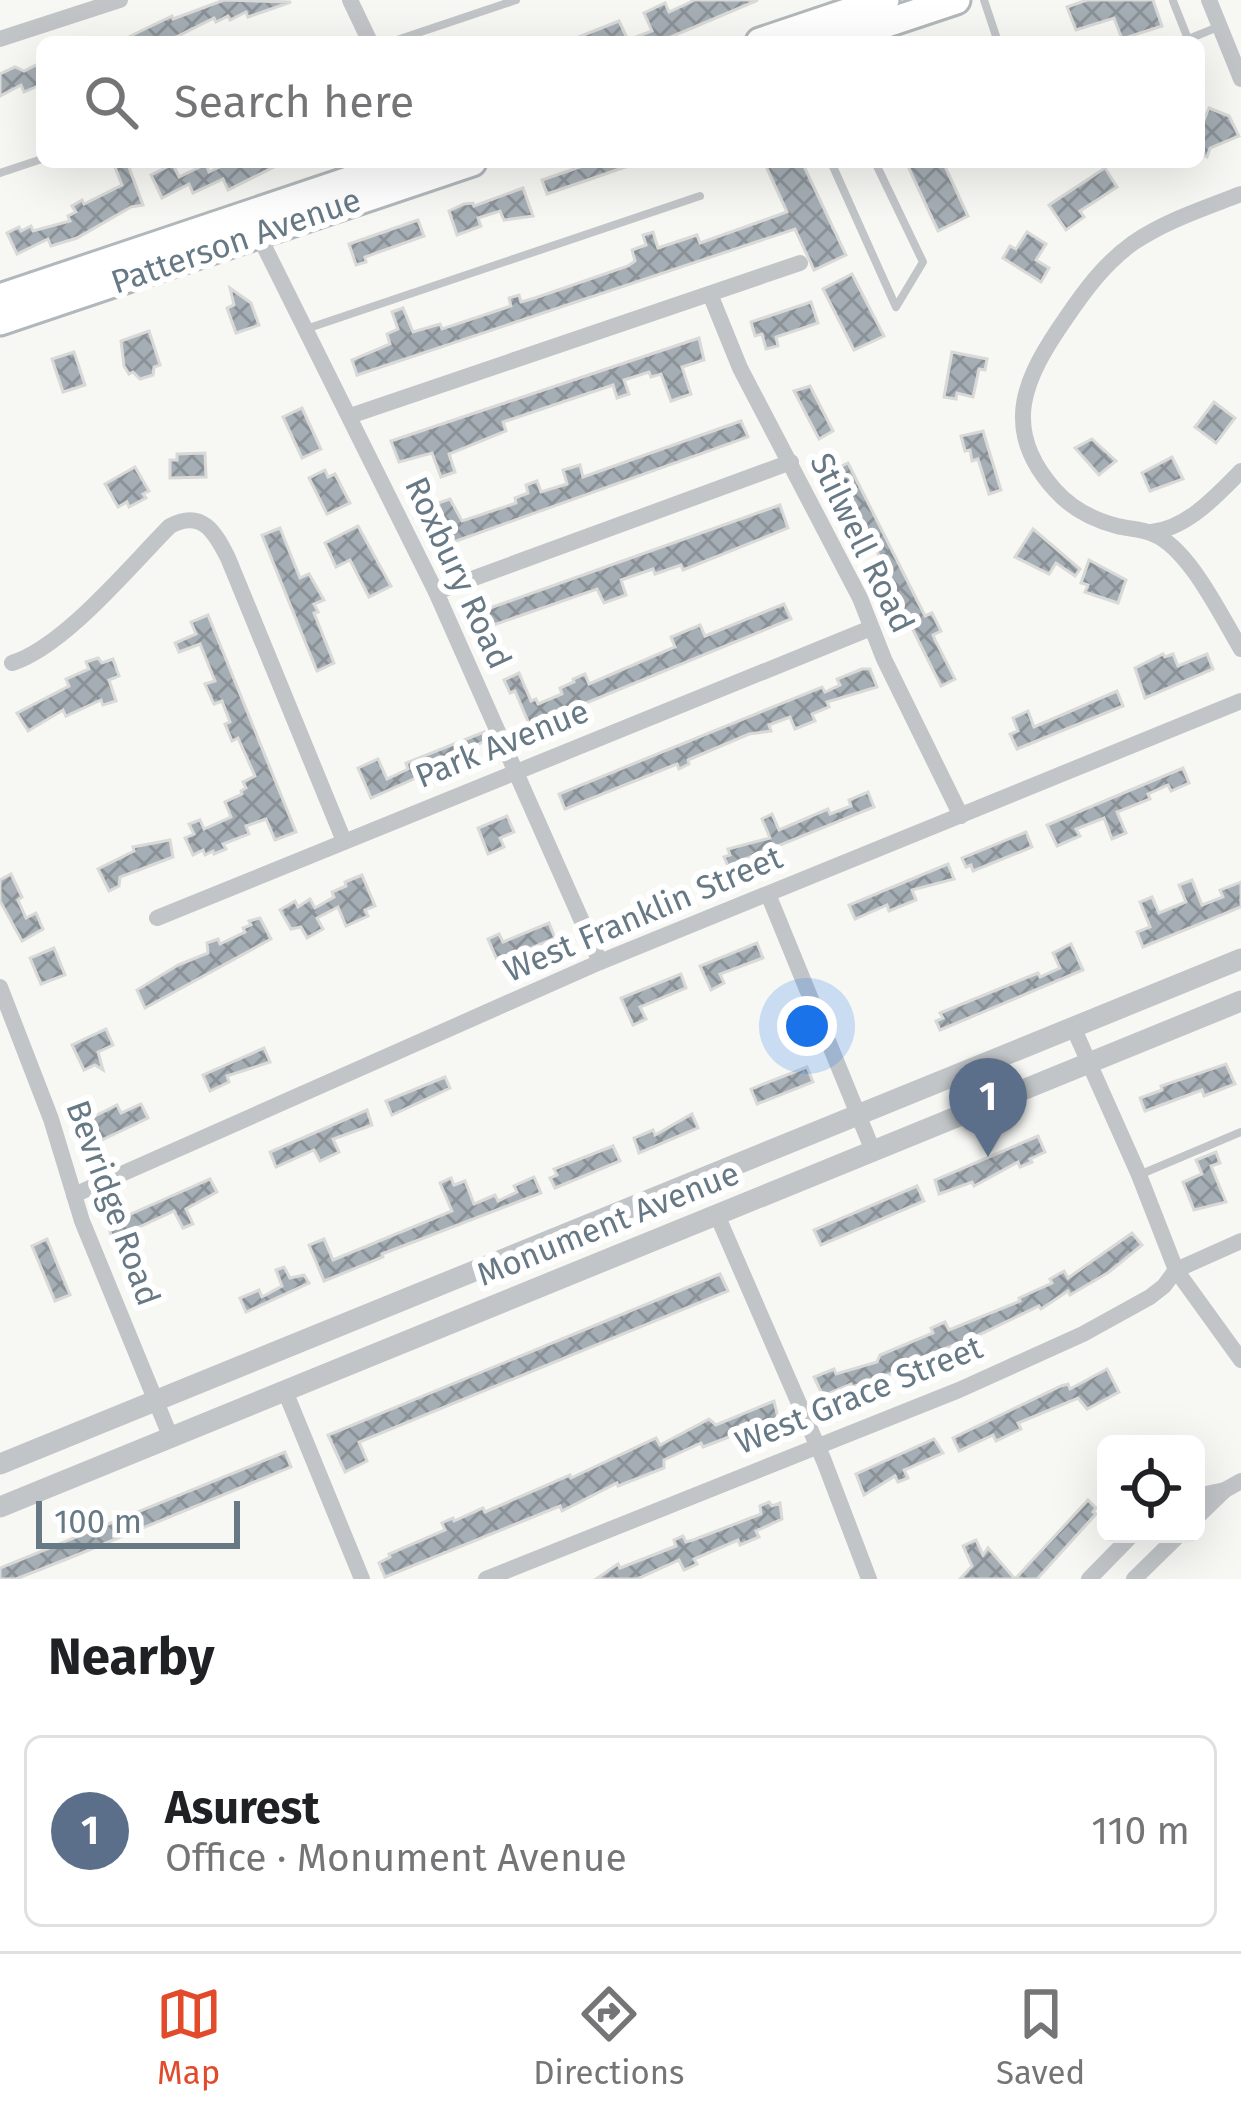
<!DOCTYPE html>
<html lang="en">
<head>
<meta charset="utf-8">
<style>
  :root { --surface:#fff; --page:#f6f6f6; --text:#202124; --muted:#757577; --line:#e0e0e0; --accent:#e14b2b }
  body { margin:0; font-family:"Fira Sans",sans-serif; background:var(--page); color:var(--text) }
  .controls { position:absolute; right:36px; bottom:36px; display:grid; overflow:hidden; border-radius:18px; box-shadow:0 12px 48px #0002 }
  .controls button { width:108px; height:108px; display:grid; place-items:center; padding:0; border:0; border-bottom:3px solid var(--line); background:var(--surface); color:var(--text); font:60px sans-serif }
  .scale { position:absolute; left:36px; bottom:30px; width:204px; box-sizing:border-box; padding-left:12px; border:6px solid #677985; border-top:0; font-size:33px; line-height:42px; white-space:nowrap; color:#677985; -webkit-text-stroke:9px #fff; paint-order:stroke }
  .you { position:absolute; left:807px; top:1026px; width:42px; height:42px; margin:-30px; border:9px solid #fff; border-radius:50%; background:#1a73e8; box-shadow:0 0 0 18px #1a73e833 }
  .badge { display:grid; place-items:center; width:78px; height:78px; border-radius:50%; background:var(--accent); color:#fff; font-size:39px; font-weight:700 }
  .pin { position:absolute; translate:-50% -99px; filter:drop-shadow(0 3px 6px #0008) }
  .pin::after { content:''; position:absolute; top:63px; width:42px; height:36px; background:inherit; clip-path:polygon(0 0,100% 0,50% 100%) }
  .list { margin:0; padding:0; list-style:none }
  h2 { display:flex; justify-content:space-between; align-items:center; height:156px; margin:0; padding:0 48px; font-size:51px }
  h2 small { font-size:39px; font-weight:400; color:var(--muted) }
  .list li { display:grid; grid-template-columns:78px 1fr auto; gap:36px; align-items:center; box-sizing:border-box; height:192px; margin:0 24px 24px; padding:0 24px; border:3px solid var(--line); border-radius:18px }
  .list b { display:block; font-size:45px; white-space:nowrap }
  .list p { margin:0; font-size:39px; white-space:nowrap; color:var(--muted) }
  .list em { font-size:39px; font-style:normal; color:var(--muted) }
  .icon { flex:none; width:66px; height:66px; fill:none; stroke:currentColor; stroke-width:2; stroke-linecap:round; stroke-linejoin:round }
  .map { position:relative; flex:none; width:1241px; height:1579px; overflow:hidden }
  .search { position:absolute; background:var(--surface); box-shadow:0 12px 48px #0002; left:36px; right:36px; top:36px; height:132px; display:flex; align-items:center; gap:30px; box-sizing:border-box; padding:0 42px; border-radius:18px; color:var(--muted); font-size:45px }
  .sheet { height:372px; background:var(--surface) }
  nav { display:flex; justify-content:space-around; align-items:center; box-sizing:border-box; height:168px; border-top:3px solid var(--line); background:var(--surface); font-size:33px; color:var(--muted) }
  nav a { display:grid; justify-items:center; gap:6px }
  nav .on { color:var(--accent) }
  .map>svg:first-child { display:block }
  .building { fill:url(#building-cross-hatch); stroke:#d9d9d7; stroke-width:3 }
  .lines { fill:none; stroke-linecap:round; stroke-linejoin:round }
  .primary-casing { stroke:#b2b7bb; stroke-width:33 }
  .service { stroke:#c1c5c8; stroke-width:8 }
  .minor { stroke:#c1c5c8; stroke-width:16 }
  .tertiary { stroke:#c1c5c8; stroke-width:21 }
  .primary { stroke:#fff; stroke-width:27 }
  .labels { text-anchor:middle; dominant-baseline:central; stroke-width:12; stroke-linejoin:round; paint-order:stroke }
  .street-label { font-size:33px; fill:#677985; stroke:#fff }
</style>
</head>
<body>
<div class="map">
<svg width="1241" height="1579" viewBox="0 0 1241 1579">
  <defs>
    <pattern id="building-cross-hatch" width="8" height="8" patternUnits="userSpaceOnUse" patternTransform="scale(3)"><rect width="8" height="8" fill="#a5aeb4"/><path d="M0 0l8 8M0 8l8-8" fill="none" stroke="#8a9298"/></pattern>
  </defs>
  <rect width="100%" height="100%" fill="#f7f7f4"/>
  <g class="building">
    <polygon points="224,0 291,2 248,17 246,12 230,20 228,16 216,22 214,18 166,42 118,42 172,16 173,19"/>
    <polygon points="695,0 758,0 659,42 566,42 619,21 628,40 652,31 644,13 665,3 669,12"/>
    <polygon points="1087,0 1153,0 1162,26 1122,39 1114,18 1076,30 1067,7"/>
    <polygon points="42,62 42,84 24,92 21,85 0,96 0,74 15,67 24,71"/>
    <polygon points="1209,108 1229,116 1239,136 1210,148 1207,157 1199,153 1199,123 1204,120"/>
    <polygon points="113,162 127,162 143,205 131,207 77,238 51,246 48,239 17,254 7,233 19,227 21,231 31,226 33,231 70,221 68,216 76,212 72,206 82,200 84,204 122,185"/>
    <polygon points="230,162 284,162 228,190 223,179 193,193 189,184 162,198 151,175 173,164 179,177 206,164 209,172"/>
    <polygon points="594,162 637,163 547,194 542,180"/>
    <polygon points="764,162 802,162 846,255 814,270 795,229 357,375 352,360 390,344 387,334 398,329 392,312 403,308 413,332 440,324 442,329 511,306 509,298 519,295 521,302 535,298 628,266 635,261 632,250 646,245 643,235 653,232 658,248 697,235 700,243 787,212"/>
    <polygon points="906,162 943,162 968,216 938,231"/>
    <polygon points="1105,168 1117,187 1080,211 1084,217 1066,230 1049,205"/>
    <polygon points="523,188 533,216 504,220 500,211 478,218 481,226 457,235 449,211 464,204 473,203 474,206"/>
    <polygon points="418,220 424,236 365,257 366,262 356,265 349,244"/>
    <polygon points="1027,232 1046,244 1036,260 1049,268 1041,282 1003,258 1010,246 1016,249"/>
    <polygon points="852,274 884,336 854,350 823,289"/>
    <polygon points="230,288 251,303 259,325 236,333 227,308 234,305"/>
    <polygon points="811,302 818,323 776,337 778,346 766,349 762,334 755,336 751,322"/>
    <polygon points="149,331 160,365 154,367 153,375 140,379 133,372 129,374 124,366 121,341"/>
    <polygon points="699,338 704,360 682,367 691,394 671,401 661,374 651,377 649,372 624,380 629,394 617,398 613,385 503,422 506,431 449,454 455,472 441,477 432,453 399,462 397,457 391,441"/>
    <polygon points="74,352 85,385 63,392 52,359"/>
    <polygon points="952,352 987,359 985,370 979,369 973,397 957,393 956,399 944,397"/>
    <polygon points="810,386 833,431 819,439 794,391"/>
    <polygon points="1214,402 1235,418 1216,443 1195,427"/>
    <polygon points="302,408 321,449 302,458 283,417"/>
    <polygon points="741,421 748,437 442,546 436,531 447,527 438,503 450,499 462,521 516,503 515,498 528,493 526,485 537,481 541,492 567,484 563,470 580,465 583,477"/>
    <polygon points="983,431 1001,490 989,494 978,459 972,461 970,450 965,451 961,436"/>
    <polygon points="1092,439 1116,461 1099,475 1075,448"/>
    <polygon points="205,453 206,477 170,478 170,460 177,460 177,454"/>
    <polygon points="1172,457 1183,479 1150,491 1142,473"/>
    <polygon points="848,463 925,616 932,613 941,631 933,635 935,640 955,679 941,686 890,584 893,582 834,470"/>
    <polygon points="135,467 149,491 143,494 146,498 129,507 127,502 118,507 105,484"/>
    <polygon points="325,470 328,477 335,474 350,503 327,514 309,478"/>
    <polygon points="780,505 788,528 683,570 681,565 655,574 653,569 621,580 626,595 604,603 597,589 479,630 473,614"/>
    <polygon points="358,526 391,586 369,597 350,560 336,567 325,543"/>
    <polygon points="280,528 300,578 309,574 324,600 314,604 318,612 314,613 334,663 317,671 262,535"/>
    <polygon points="1033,529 1080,569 1075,576 1056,563 1049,574 1015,557"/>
    <polygon points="1089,560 1126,580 1118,603 1085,592 1088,585 1081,583"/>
    <polygon points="784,604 791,619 530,726 515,691 510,693 504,680 519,673 531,701 536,699 538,704 562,694 560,688 574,682 573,679 585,674 589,684 675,647 671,637 700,625 705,636"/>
    <polygon points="208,615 296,832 275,840 266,819 246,826 249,834 223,844 226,849 214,854 213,851 205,855 203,850 193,855 185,838 194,834 189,824 200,820 204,829 231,817 225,802 242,794 241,791 246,788 243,782 255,776 238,738 232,741 225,724 230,722 222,701 214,704 205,684 215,681 200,644 179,652 175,643 196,634 191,622"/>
    <polygon points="1163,654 1165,657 1173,654 1178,666 1207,654 1213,669 1145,698 1135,668"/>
    <polygon points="98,658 102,663 113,659 119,676 109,680 116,701 103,705 101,700 66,716 63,710 28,731 17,713 69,686 66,679 89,669 86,662"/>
    <polygon points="862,669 870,669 877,687 827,702 829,707 812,714 815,721 795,729 790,717 769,725 771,731 749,734 688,760 689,764 679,769 677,764 565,809 559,794 822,687 825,692 840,685 837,679"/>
    <polygon points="1117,691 1123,706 1017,749 1010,734 1018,731 1013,718 1028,711 1034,727"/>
    <polygon points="484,732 487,740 425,769 427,773 371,798 358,768 378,759 387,779 408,769 406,763"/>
    <polygon points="1183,768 1189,783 1171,791 1168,785 1148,794 1150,799 1117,812 1126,833 1112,839 1104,818 1076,829 1080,836 1057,846 1047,825"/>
    <polygon points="868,792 874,807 728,866 724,857 730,855 728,849 770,838 762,819 772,814 779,830 828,809 830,814 851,806 849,800"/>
    <polygon points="507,816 514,832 500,838 504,847 488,854 478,828"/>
    <polygon points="1026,832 1032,847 973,871 971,865 966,867 962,858"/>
    <polygon points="170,840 173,857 120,877 119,886 109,891 98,869 134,851 133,847"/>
    <polygon points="948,864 954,879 912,890 916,900 889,911 887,905 855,919 849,905"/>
    <polygon points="11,874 22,897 18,900 26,918 36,913 43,929 22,941 0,901 0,880"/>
    <polygon points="362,875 375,906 365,910 368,916 346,926 338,907 317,918 323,929 307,938 301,927 291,929 280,910 295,901 298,907 310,899 315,908 334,897 332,892 346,886 345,882"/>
    <polygon points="1192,880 1202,905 1223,897 1220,890 1241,882 1241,907 1143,947 1137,932 1150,927 1140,902 1152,897 1159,913 1186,902 1179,885"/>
    <polygon points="260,918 271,939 145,1008 137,990 178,965 208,953 207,943 218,939 220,944 245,932 243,928 251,925 249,921"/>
    <polygon points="549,923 555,938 498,962 488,939 499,934 503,942"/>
    <polygon points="757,943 763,958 720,974 724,983 711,990 700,966"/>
    <polygon points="1071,944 1083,970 940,1030 936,1021 943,1018 940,1013 1038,973 1040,977 1060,968 1053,953"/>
    <polygon points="54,948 65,975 41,984 30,958"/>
    <polygon points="681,974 686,988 640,1007 646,1019 633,1025 621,998"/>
    <polygon points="106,1029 113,1045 98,1052 103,1070 95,1065 84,1070 72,1045"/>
    <polygon points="264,1048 270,1062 227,1076 229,1082 210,1091 203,1075"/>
    <polygon points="1226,1064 1235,1084 1204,1096 1202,1090 1145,1111 1140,1098 1162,1090 1161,1086"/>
    <polygon points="807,1067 813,1082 757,1104 751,1089"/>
    <polygon points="445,1077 450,1088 392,1115 386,1101"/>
    <polygon points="141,1104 148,1118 89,1146 86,1143 80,1129 90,1125 87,1120 117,1105 121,1113"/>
    <polygon points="367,1110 372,1125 333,1139 339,1152 320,1161 314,1150 276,1167 270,1152"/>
    <polygon points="692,1114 698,1128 639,1153 634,1138 653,1130 655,1135"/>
    <polygon points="1038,1136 1045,1152 1030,1159 1032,1162 1020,1167 1018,1162 974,1186 972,1182 939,1194 935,1180"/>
    <polygon points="613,1146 620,1161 555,1188 550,1178 557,1175 554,1169"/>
    <polygon points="1216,1152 1220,1163 1211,1166 1226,1202 1194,1210 1183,1182 1202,1174 1196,1160"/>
    <polygon points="534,1177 541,1193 382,1254 383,1257 324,1281 309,1245 324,1239 333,1260 452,1211 440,1183 451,1178 454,1185 465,1181 474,1204 495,1195 498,1201 517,1192 514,1186"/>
    <polygon points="210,1179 217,1192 186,1209 193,1224 183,1228 174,1211 113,1239 107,1225 113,1222"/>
    <polygon points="917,1186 924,1201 821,1245 814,1230"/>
    <polygon points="1132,1233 1142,1245 1109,1272 1070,1295 1068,1291 1041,1309 1039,1306 968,1340 901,1365 896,1372 852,1387 851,1384 823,1396 814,1377 834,1369 836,1374 877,1362 880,1355 933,1333 931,1328 945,1322 949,1330 1020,1301 1019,1298 1052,1283 1050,1279 1064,1271 1068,1278"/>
    <polygon points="47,1239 70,1295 55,1301 32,1246"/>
    <polygon points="284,1267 290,1278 304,1275 309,1283 246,1312 240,1298 259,1290 262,1297 282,1286 276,1270"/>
    <polygon points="720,1274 728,1291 359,1442 367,1461 345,1472 328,1435"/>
    <polygon points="1107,1369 1119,1392 1087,1409 1078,1398 1018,1423 1021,1429 996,1441 993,1435 959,1451 953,1438 1061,1386 1068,1384 1070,1389"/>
    <polygon points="774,1401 778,1418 703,1447 701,1443 664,1460 664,1468 618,1486 617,1483 562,1511 560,1506 385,1577 379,1563 390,1557 389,1554 445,1530 442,1523 453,1518 454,1521 483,1508 485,1512 570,1475 571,1478 656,1438 660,1445 709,1419 716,1425"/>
    <polygon points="934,1439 943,1453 904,1470 908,1478 898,1482 895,1476 864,1495 856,1474"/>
    <polygon points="285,1452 291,1467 72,1557 16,1579 0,1579 0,1568"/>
    <polygon points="1088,1500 1096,1508 1093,1512 1096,1514 1037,1579 1015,1579"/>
    <polygon points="769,1502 772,1506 780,1503 782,1519 756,1531 759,1537 740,1545 738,1540 694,1559 697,1564 684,1570 679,1560 637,1579 596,1579 618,1564 620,1568 676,1546 674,1540 683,1536 686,1542 693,1540 761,1514 760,1506"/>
    <polygon points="976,1540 983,1555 988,1548 1015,1579 960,1579 972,1566 963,1546"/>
  </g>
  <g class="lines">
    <defs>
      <g id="primary">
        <polyline points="760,42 885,0"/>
        <polyline points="830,42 956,0"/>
        <polyline points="0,298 405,162"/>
        <polyline points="0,321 472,162"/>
      </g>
    </defs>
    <use href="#primary" class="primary-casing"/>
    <g class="service">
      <polyline points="984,0 998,42"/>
      <polyline points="1173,1 1188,39"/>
      <polyline points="391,42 516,0"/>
      <polyline points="1181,42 1218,27"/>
      <polyline points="831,162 896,307 923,262 875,162"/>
      <polyline points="0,173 42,159"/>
      <polyline points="306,329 700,196"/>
      <polyline points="1139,1175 1241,1132"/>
    </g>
    <g class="minor">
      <polyline points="350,0 370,42"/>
      <polyline points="1209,0 1241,79"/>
      <polyline points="0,39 120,0"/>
      <path d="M1241,194c-36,14 -76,27 -108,49 -28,20 -48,47 -67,75 -41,59 -67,110 -11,172 16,18 39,30 62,36 12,3 25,3 36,8 36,14 68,82 88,115"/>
      <polyline points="254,226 436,592 600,962"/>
      <polyline points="710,294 740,368 860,598 884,659 961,816"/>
      <polyline points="350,416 800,263"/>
      <path d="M1151,532c36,-3 66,-37 90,-61"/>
      <polyline points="436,592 791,462"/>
      <path d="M12,663c52,-16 118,-97 158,-137 32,-17 45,6 58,32l116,283"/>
      <polyline points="768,894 873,1151"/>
      <polyline points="157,918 871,628"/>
      <polyline points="0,987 51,1119 82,1221 171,1438"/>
      <polyline points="1073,1027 1139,1175 1176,1270 1241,1360"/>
      <polyline points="74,1195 600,962 1241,701"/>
      <polyline points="717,1215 824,1461 869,1579"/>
      <polyline points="285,1391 362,1579"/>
      <polyline points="1196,1496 1225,1490 1241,1481"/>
      <polyline points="1196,1518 1225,1490"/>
      <polyline points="486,1579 959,1390 1083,1334 1150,1297 1164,1286 1176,1270 1241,1241"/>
      <polyline points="1089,1579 1133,1534"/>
      <polyline points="1134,1579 1180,1534"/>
    </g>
    <g class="tertiary">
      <polyline points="0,1464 1241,959"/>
      <polyline points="0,1507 1241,1001"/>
    </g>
    <use href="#primary" class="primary"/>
  </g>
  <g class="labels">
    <g class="street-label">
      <text transform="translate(236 241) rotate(-19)">Patterson Avenue</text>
      <text transform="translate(862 543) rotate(64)">Stilwell Road</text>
      <text transform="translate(458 573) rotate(65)">Roxbury Road</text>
      <text transform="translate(502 744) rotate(-22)">Park Avenue</text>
      <text transform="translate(643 914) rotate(-23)">West Franklin Street</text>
      <text transform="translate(113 1203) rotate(70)">Bevridge Road</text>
      <text transform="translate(608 1224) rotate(-22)">Monument Avenue</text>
      <text transform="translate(859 1395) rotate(-22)">West Grace Street</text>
    </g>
  </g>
</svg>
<div class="controls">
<button><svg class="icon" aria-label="locate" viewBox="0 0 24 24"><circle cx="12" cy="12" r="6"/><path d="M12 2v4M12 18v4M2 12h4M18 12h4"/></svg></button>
</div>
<div class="scale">100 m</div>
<div class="you"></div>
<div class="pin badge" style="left:988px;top:1157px;background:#5c6f8a">1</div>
<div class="search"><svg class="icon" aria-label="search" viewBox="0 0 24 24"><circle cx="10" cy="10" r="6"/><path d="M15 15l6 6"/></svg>Search here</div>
</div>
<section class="sheet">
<h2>Nearby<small></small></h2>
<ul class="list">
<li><span class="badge" style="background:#5c6f8a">1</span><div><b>Asurest</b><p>Office · Monument Avenue</p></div><em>110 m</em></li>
</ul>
</section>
<nav>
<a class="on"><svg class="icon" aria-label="map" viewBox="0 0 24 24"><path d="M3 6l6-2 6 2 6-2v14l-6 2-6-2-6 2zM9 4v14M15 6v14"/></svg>Map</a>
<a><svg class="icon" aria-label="directions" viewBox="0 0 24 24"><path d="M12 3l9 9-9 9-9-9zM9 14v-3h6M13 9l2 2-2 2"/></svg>Directions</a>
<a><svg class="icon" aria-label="saved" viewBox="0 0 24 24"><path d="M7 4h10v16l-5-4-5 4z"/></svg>Saved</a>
</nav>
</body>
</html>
